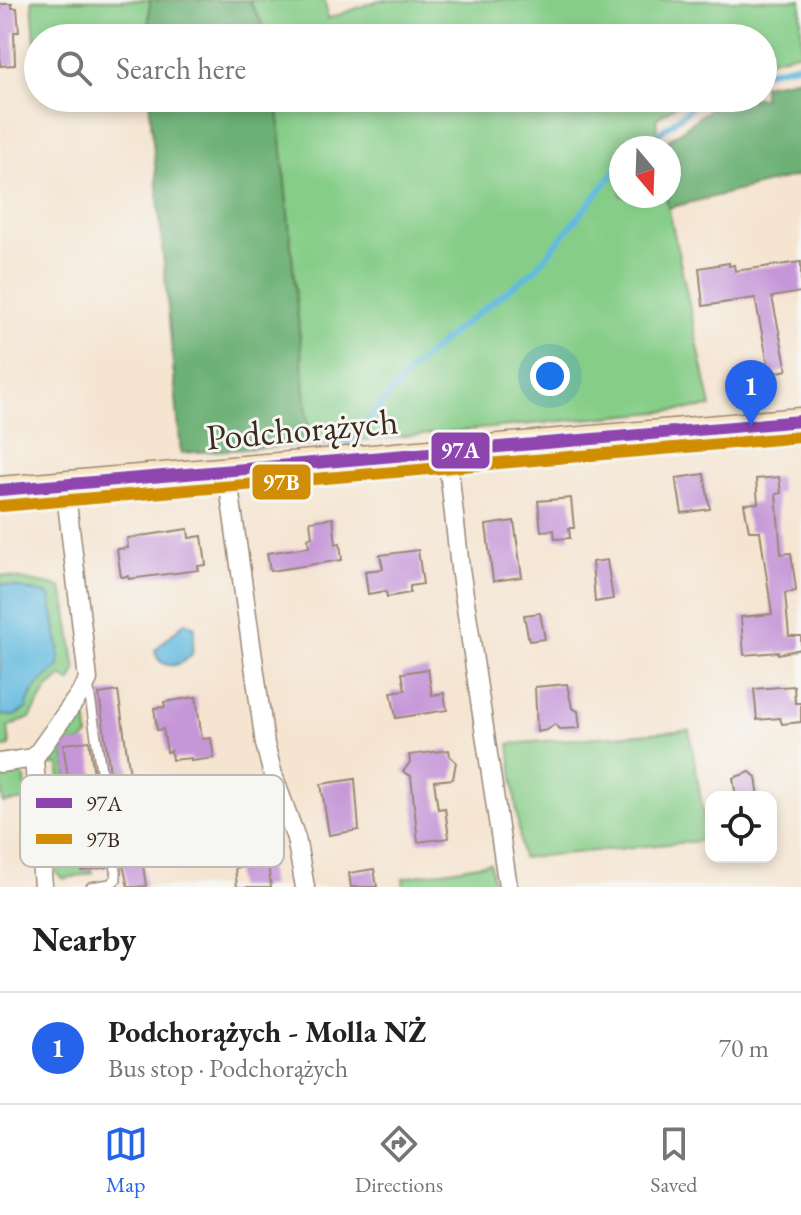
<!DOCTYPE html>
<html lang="en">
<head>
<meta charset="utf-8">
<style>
  :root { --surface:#fff; --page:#f2f2f2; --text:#222; --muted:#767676; --line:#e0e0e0; --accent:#2563eb }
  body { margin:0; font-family:"EB Garamond",serif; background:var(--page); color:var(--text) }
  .controls { position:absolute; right:24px; bottom:24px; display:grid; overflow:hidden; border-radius:16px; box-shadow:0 4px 12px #0003 }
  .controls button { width:72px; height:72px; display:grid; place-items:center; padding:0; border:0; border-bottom:2px solid var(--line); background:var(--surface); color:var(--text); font:40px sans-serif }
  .compass { position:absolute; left:609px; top:136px; width:72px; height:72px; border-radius:50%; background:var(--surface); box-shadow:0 4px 12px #0003; rotate:161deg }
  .you { position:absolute; left:550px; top:376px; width:28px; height:28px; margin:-20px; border:6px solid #fff; border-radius:50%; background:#1a73e8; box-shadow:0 0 0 12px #1a73e833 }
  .badge { display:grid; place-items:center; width:52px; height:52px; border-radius:50%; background:var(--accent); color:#fff; font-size:26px; font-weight:700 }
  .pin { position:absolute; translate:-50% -66px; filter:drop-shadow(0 2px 4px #0008) }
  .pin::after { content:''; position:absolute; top:42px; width:28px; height:24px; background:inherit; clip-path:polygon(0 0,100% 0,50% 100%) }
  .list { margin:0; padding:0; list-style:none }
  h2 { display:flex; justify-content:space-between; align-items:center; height:104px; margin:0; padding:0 32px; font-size:34px }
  h2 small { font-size:26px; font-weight:400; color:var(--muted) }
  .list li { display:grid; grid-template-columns:52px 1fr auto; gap:24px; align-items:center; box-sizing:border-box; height:112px; padding:0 32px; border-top:2px solid var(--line) }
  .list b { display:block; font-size:30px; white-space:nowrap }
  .list p { margin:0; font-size:26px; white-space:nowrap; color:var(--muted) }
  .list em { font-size:26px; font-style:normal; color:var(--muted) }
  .icon { flex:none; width:44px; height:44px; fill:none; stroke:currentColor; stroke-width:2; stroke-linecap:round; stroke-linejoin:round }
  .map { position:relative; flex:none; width:801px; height:887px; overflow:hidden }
  .search { position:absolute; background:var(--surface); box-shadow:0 4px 12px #0003; left:24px; right:24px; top:24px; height:88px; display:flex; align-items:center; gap:20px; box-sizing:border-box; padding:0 28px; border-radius:44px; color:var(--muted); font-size:30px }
  .sheet { height:216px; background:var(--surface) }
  nav { display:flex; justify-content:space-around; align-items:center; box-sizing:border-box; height:112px; border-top:2px solid var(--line); background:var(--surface); font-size:22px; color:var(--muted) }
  nav a { display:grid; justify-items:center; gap:4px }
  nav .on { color:var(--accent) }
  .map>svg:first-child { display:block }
  .green { fill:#86cd88; stroke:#607c53; stroke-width:2 }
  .forest { fill:#6cb074; stroke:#546d49; stroke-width:2 }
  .water { fill:#62badf; stroke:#4e727e; stroke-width:2 }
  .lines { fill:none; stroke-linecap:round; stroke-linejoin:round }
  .stream { stroke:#62badf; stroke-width:6 }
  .building { fill:#c697d8 }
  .lane-casing { stroke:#988777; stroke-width:12 }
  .street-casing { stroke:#988777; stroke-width:21 }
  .secondary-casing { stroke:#988777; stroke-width:29 }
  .lane { stroke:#fff; stroke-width:9 }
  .street { stroke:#fff; stroke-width:18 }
  .secondary { stroke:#fbe6c4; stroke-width:26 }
  .bus-1-casing { stroke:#f6f6f2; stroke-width:18 }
  .bus-2-casing { stroke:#f6f6f2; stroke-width:18 }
  .bus-1 { stroke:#8e44ad; stroke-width:12 }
  .bus-2 { stroke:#d18d06; stroke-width:12 }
  .labels { text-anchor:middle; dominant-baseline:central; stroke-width:6; stroke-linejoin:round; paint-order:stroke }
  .street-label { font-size:36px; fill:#3b2a1e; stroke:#f6f6f2 }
  .key { fill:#f6f6f2; stroke:#beb9b2; stroke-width:2 }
  .key-label { font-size:22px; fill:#3b2a1e }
  .line-badge { stroke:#f6f6f2; stroke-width:3 }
  .badge-label { font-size:22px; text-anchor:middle; font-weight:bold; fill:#fff }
</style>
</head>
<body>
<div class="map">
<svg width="801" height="887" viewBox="0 0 801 887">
  <rect width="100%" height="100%" fill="#f6f6f2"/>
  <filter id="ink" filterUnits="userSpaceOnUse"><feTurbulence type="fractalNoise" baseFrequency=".0125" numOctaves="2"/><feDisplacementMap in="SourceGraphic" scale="16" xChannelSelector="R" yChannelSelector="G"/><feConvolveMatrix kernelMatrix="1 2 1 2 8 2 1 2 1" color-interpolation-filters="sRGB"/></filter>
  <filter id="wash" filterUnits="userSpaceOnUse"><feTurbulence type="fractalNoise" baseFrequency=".006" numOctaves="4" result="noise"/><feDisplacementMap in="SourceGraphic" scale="32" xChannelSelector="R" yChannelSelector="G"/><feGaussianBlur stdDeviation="1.8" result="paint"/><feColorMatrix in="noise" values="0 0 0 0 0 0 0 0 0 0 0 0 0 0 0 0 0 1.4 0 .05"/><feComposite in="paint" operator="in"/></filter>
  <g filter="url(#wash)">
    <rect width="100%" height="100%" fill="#f5e4d0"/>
    <g class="green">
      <polygon points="32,0 150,0 148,38 38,38 38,82"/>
      <polygon points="249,0 325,0 328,19 379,0 801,0 801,52 763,61 763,38 270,38"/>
      <polygon points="277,98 685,98 656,119 658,148 621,148 621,196 666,196 711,407 310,445"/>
      <polygon points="0,575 61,587 66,605 76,671 70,682 62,676 48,688 30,718 8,727 10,746 0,748"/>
      <polygon points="75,714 81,715 87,721 88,736 81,742 63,745 82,871 92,870 93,873 63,879 56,873 54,864 64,863 59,765 45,765 47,753"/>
      <polygon points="689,730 708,840 522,858 509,744"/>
      <polygon points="15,770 25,778 27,800 3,803 0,772"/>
      <polygon points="490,863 494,887 404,887 403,878"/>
    </g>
    <g class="forest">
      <polygon points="150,0 249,0 270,38 148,38"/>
      <polygon points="801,78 801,175 668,208 666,196 669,196 669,148 658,148 724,98 763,98 763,85"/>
      <polygon points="149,98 277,98 310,445 181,453"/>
    </g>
    <g class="water">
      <path d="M3,584l47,11 9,53v19c-16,12 -28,22 -33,42l-12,7 -14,-1v-130z"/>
      <path d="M185,622l10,5 -3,27c-12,14 -33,17 -37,-4z"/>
    </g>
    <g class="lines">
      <g class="stream">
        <polyline points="763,72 801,64"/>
        <polyline points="641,148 703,98"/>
        <polyline points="347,444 412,369 452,333 536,269 621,164"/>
      </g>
    </g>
    <g id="blocks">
      <g class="building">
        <polygon points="0,4 12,4 12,8 17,8 19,32 14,32 15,65 0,66"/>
        <polygon points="801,262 801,292 772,297 787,370 770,374 755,298 703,306 699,268 729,263 729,266 734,265 735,271"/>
        <polygon points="704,474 710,509 682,513 676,478"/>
        <polygon points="779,477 781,493 776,494 781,554 791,553 796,589 796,591 785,593 789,636 801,636 801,649 778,654 778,652 744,655 741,617 772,614 760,531 749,531 744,504 758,503 756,479"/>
        <polygon points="571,498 574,528 569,528 570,538 555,539 554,530 541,531 538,501"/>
        <polygon points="333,518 336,544 340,543 342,560 270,571 267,553 309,547 308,538 312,537 310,521"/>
        <polygon points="514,521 522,577 493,581 486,525"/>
        <polygon points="188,529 189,538 202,536 206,565 198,566 199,570 129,579 128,576 121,577 117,549 128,548 127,538"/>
        <polygon points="418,550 423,584 410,586 410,593 387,597 386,591 368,594 365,571 383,569 380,555"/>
        <polygon points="607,560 613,599 595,602 592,562"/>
        <polygon points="540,613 545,639 529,641 524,615"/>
        <polygon points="428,669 432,695 444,693 447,710 396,718 391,692 405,690 402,673"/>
        <polygon points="567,684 572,708 578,711 580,728 560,729 555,724 547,730 537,732 535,687"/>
        <polygon points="794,686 795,703 801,703 801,722 782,724 780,718 757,720 754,689"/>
        <polygon points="118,691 146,886 136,887 128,887 123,865 99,694"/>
        <polygon points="196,697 202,739 211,738 214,758 191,761 191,758 172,760 171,751 167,752 163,729 157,730 154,708 165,707 164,702"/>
        <polygon points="89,741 108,867 82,871 63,744"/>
        <polygon points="449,750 450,756 456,762 453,779 434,781 438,809 445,808 449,838 418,842 411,776 403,772 410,762 409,755"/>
        <polygon points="750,772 756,777 759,797 736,797 733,778"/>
        <polygon points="355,779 359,830 329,835 321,784"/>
        <polygon points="268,863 271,887 237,887 235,868"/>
        <polygon points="374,869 377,887 351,887 349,873"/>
      </g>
    </g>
  </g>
  <g filter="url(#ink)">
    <use href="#blocks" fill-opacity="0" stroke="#988777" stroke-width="2"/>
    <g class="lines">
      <defs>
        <polyline id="lane" points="88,684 116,870 116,879 110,884 91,887"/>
        <g id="street">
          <polyline points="447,452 460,568 508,887"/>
          <polyline points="227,472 265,744 273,775 296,838 305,887"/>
          <polyline points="0,763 34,758"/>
          <polyline points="43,887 34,758 84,688 88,679 65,486"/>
        </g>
        <polyline id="secondary" points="0,490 801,421"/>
      </defs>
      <use href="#lane" class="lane-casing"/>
      <use href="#street" class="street-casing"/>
      <use href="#secondary" class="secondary-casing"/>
      <use href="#lane" class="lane"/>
      <use href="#street" class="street"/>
      <use href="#secondary" class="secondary"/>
      <defs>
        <polyline id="bus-1" points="0,490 801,421"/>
        <polyline id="bus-2" points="1,506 801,437"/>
      </defs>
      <use href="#bus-1" class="bus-1-casing"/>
      <use href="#bus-2" class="bus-2-casing"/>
      <use href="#bus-1" class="bus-1"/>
      <use href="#bus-2" class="bus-2"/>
    </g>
  </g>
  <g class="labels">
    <g class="street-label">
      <text transform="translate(302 429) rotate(-5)">Podchorążych</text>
    </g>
  </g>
  <rect x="20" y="775" width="264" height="92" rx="12" class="key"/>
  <rect x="36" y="798" width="36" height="10" fill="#8e44ad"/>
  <rect x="36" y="834" width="36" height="10" fill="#d18d06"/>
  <g class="key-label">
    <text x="86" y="811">97A</text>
    <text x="86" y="847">97B</text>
  </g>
  <g class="line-badge">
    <rect x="430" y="431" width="61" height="39" rx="8" fill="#8e44ad"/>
    <rect x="251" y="463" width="61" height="38" rx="8" fill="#d18d06"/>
  </g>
  <g class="badge-label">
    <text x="460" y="458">97A</text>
    <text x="281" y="490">97B</text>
  </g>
</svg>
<div class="controls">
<button><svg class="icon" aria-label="locate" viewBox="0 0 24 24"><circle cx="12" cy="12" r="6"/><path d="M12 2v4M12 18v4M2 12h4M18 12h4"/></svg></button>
</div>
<svg class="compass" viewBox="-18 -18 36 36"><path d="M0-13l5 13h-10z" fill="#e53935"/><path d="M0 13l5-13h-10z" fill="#767676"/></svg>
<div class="you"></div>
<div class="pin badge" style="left:751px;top:426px">1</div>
<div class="search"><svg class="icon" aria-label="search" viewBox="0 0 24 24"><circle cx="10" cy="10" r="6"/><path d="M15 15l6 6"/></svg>Search here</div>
</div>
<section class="sheet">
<h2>Nearby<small></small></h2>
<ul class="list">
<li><span class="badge">1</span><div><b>Podchorążych - Molla NŻ</b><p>Bus stop · Podchorążych</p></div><em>70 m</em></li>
</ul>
</section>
<nav>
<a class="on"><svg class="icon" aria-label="map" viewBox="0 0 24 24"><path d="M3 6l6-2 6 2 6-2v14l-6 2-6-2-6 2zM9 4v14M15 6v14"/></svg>Map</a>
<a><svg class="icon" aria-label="directions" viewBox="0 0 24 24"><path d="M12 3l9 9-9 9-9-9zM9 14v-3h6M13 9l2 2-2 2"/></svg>Directions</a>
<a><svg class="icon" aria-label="saved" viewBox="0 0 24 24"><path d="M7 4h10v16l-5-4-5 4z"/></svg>Saved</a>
</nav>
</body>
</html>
